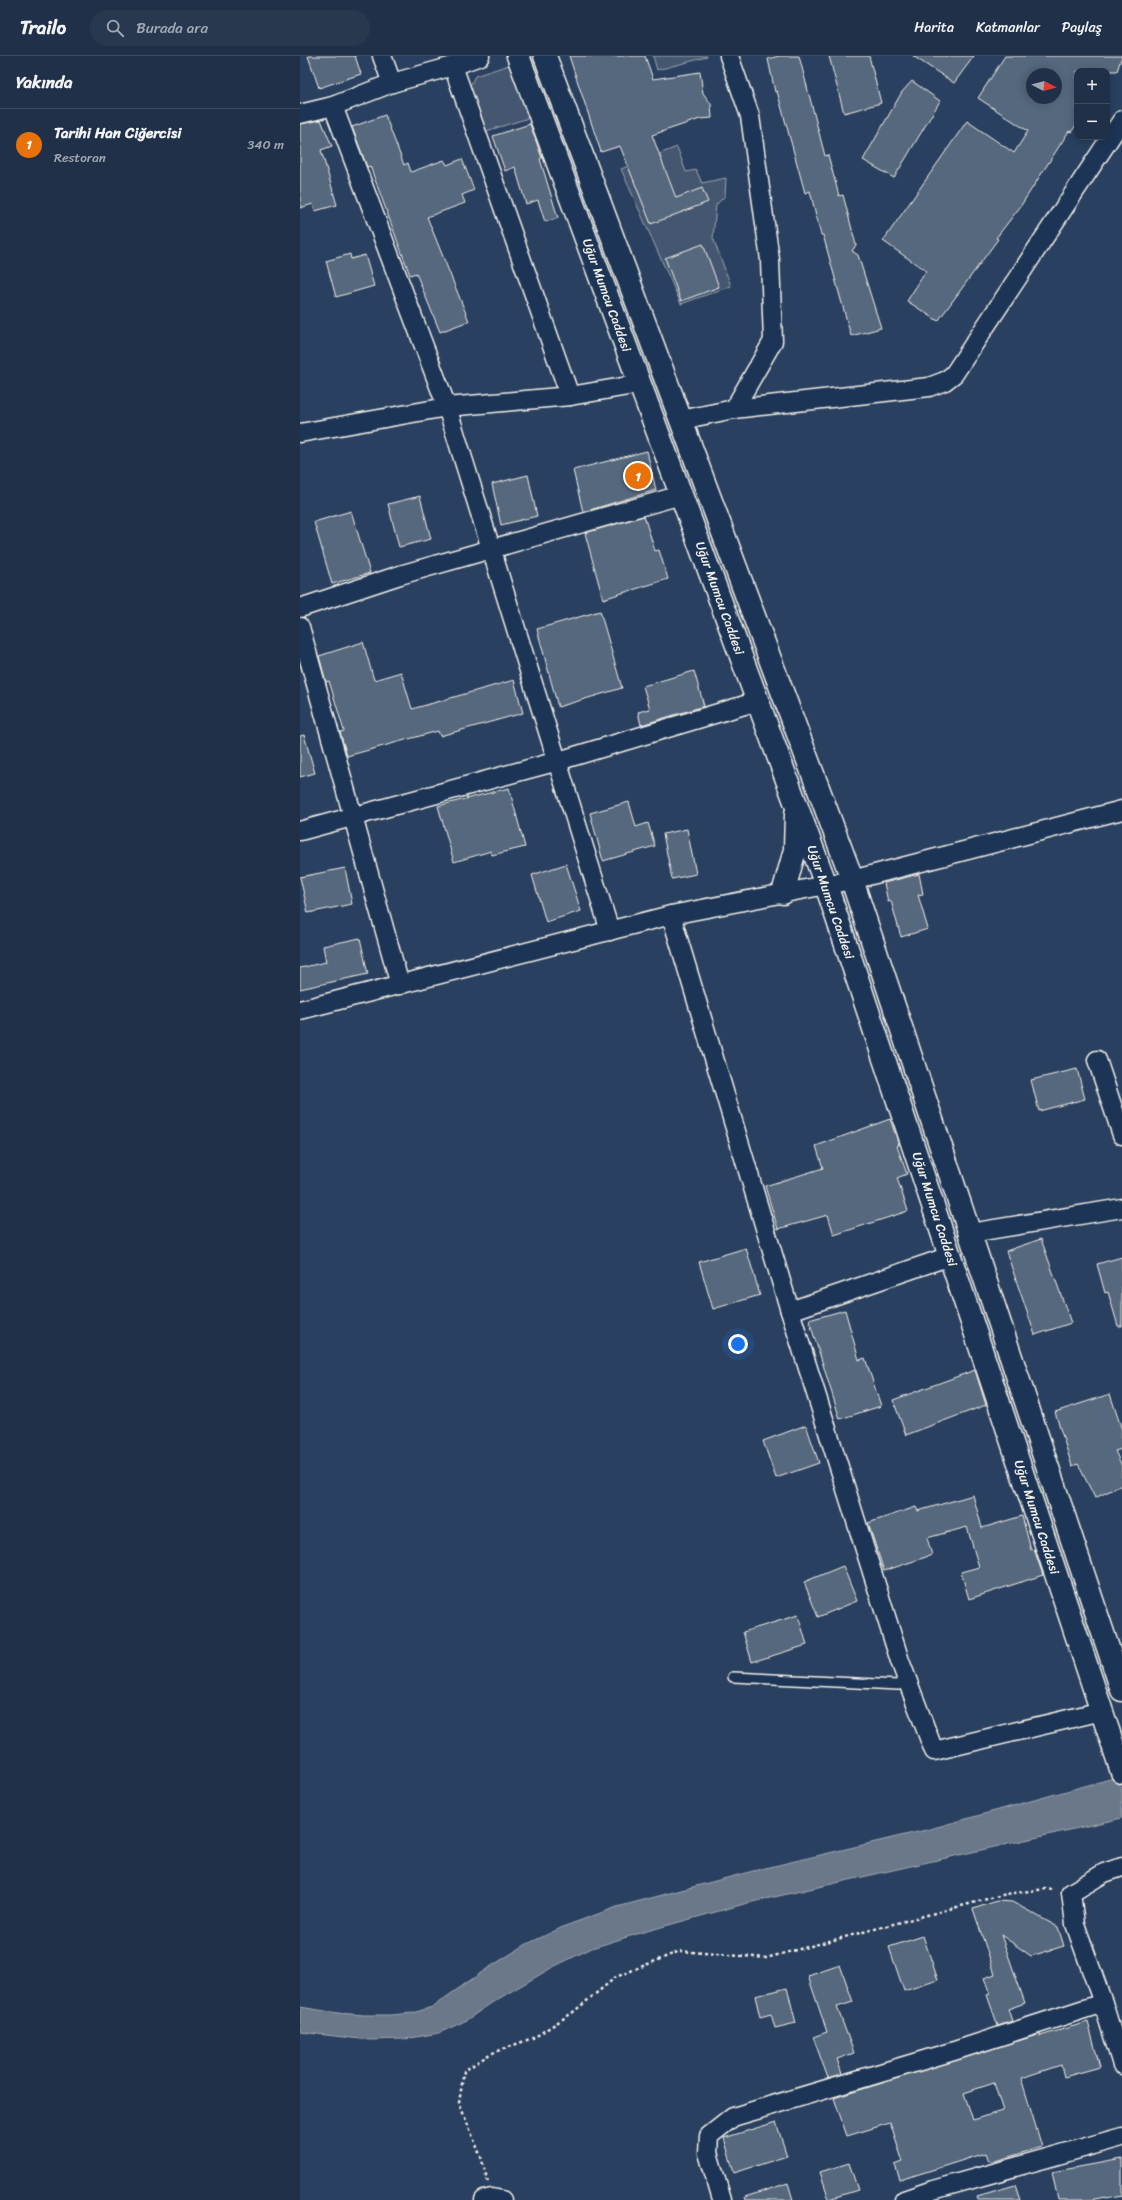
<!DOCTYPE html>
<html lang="tr">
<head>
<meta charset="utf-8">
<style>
  :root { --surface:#203048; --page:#28384f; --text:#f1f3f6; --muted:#a2a9b4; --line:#3d4b60; --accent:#e69b98 }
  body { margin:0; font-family:Sriracha,sans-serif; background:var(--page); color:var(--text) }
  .controls { position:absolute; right:12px; top:12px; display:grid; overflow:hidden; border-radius:8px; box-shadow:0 2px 10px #0003 }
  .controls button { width:36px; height:36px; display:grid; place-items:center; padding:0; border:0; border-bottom:1px solid var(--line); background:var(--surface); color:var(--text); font:20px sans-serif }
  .compass { position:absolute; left:726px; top:12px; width:36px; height:36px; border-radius:50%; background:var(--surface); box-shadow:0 2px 10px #0003; rotate:97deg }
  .you { position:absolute; left:438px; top:1288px; width:14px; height:14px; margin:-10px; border:3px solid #fff; border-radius:50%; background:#1a73e8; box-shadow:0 0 0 6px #1a73e833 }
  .badge { display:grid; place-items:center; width:26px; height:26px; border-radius:50%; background:var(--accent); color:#fff; font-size:13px; font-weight:700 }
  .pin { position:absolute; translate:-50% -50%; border:2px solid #fff; box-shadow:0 1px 4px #0006 }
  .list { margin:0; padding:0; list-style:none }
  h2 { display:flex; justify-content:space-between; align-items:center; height:52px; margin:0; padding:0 16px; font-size:17px }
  h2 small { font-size:13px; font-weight:400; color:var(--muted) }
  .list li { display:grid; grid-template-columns:26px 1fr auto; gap:12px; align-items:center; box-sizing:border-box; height:72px; padding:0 16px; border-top:1px solid var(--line) }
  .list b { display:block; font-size:15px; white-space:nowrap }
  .list p { margin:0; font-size:13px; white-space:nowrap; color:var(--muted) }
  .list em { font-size:13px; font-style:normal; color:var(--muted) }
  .icon { flex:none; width:22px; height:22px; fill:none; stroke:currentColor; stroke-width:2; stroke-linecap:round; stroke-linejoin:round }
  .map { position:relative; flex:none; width:822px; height:2144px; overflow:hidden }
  header { display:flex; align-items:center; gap:24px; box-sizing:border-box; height:56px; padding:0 20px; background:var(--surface); border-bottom:1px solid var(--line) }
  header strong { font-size:19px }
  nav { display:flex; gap:22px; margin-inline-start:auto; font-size:14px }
  .search { width:280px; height:36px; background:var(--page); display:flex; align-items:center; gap:10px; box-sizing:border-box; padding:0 14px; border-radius:22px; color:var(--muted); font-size:15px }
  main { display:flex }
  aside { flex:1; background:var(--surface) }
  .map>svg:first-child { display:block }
  .green { fill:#445771; stroke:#9ca4ac }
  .water { fill:#6a788a; stroke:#a1a8b0 }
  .building { fill:#56677d; stroke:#f4f1e8; fill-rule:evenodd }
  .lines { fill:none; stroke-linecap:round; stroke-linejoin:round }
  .service-casing { stroke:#f4f1e8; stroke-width:12 }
  .minor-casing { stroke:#f4f1e8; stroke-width:21 }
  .tertiary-casing { stroke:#f4f1e8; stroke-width:25 }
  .path { stroke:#f4f1e8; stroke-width:2.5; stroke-dasharray:3 3; stroke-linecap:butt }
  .service { stroke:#1d3557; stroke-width:9 }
  .minor { stroke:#1d3557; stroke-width:18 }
  .tertiary { stroke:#1d3557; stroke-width:22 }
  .labels { text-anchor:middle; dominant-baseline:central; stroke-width:3; stroke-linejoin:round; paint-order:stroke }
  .street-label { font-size:13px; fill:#f4f1e8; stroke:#1d3557 }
</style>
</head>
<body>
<header>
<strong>Trailo</strong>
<div class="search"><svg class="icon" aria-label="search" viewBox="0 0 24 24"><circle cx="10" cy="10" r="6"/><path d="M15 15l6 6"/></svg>Burada ara</div>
<nav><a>Harita</a><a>Katmanlar</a><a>Paylaş</a></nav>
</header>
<main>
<aside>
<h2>Yakında<small></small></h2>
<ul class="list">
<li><span class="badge" style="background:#e8710a">1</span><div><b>Tarihi Han Ciğercisi</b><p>Restoran</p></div><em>340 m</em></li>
</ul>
</aside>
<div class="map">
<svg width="822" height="2144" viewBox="0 0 822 2144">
  <rect width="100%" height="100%" fill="#2a4060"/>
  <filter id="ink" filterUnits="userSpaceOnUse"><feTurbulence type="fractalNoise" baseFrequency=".025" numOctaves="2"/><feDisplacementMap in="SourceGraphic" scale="8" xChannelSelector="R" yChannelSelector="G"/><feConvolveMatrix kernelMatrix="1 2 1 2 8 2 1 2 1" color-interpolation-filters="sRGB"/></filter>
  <g filter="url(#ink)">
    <g class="green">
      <polygon points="353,0 407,0 407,1 357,14"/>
      <polygon points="209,9 218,13 235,60 183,76 168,34 175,20"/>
      <polygon points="377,91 386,116 396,114 402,127 426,122 425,140 416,149 413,182 431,230 381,248 321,113"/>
    </g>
    <polygon class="water" points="817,1721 822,1734 822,1762 448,1847 340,1877 292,1892 253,1911 193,1946 165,1965 139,1977 105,1983 69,1984 0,1976 0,1951 38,1957 64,1959 91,1959 113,1957 132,1951 185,1914 225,1889 265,1870 317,1851 453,1815 630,1773"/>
    <g class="building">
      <polygon points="8,0 55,0 61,18 19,32"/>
      <polygon points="269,0 345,0 353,23 400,16 403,37 411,48 412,62 400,63 352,79 376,142 402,132 408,146 351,168 320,90 301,96"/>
      <polygon points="479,0 499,0 525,100 528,99 539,140 543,139 556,189 552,195 558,199 581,272 551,280 523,179 521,179 510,135 505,137 477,35 475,36 468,3"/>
      <polygon points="529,0 569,0 581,47 544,57"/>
      <polygon points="613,0 674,0 654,27"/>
      <path d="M705,0h117l-5,15h-40v53l-6,8 -2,-1 -49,76 -24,31 2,1 -60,82 -31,-20 19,-30 -43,-30 84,-120 47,32 14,-22 -50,-33zM732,18h24v24h-24z"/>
      <polygon points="612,25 640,45 594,122 563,104 602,36"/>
      <polygon points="85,59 104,109 108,107 111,116 144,104 147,109 162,103 174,134 162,139 165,147 127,161 169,265 140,276 116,217 110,219 70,110 67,111 52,71"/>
      <polygon points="21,64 32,90 21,94 37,149 15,155 13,148 0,152 0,68"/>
      <polygon points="230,68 242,102 240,103 258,162 245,166 238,144 226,148 215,111 205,115 193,80"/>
      <polygon points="403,188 419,231 381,245 365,202"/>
      <polygon points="50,198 51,203 65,199 74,230 36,241 26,205"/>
      <polygon points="347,395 356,434 283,456 273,414"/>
      <polygon points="228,419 237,460 201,469 192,428"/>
      <polygon points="120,440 131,483 99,491 88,448"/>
      <polygon points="51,455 70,517 32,528 14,466"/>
      <polygon points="344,460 355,495 359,494 368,523 303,543 285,477"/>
      <polygon points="300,555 322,632 258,651 237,573"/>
      <polygon points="63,586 74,624 101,616 112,653 214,624 223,657 140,680 138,675 47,700 40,676 44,675 29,625 26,626 19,600"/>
      <polygon points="394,615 404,650 341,669 338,656 350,653 343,630"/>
      <polygon points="4,679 15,717 0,721 0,680"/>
      <polygon points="209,732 225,791 192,799 191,795 154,806 138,750"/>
      <polygon points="329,746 336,771 348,767 355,790 303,805 290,757"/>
      <polygon points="387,773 396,818 372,823 363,778"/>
      <polygon points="266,808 281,855 246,866 232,819"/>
      <polygon points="45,812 52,848 8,857 0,821"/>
      <polygon points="619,818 623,838 618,839 628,873 601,881 591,845 588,846 584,827"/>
      <polygon points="60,882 68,918 0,933 0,912 26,906 23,890"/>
      <polygon points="777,1013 785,1043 739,1055 731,1024"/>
      <polygon points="590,1063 599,1089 597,1090 607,1118 597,1122 608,1155 534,1179 528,1159 478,1173 465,1130 523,1112 516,1090"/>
      <polygon points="741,1183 771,1267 735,1279 706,1195"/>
      <polygon points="446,1192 460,1239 413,1253 399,1206"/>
      <polygon points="822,1201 822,1270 818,1270 808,1236 805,1237 797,1208"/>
      <polygon points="545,1254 559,1304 565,1302 581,1350 540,1363 509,1264"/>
      <polygon points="675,1314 686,1349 606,1379 593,1344"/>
      <polygon points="810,1338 822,1374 822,1393 815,1395 822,1410 822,1429 795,1442 778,1408 772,1410 755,1356"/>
      <polygon points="506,1369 519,1407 476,1422 463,1385"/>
      <polygon points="673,1439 682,1472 722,1460 731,1494 734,1493 743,1519 669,1543 661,1516 679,1511 667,1471 627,1482 632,1499 584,1515 568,1467 616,1451 618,1455"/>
      <polygon points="543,1510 557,1545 518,1561 504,1526"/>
      <polygon points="498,1559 507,1589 452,1606 443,1576"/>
      <polygon points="697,1845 712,1846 758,1871 764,1890 731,1900 701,1879 725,1947 708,1953 712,1965 698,1970 687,1939 690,1938 684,1922 695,1918 673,1853"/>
      <polygon points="623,1880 638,1924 604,1935 589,1891"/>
      <polygon points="540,1909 553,1946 537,1951 554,1997 537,2003 542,2018 528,2022 513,1981 527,1976 508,1920"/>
      <polygon points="487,1932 496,1967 475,1972 471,1958 460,1961 455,1940"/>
      <path d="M788,1966l12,45 -36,10 -3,-12 -40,13 21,69 -47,14h-6l-3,-8 -86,27 -5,-15 8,-3 -13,-39 -43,13 -13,-38 206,-64v2zM694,2027l9,28 -30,9 -9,-27z"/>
      <polygon points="476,2066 487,2100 434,2117 424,2082"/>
      <polygon points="822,2103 822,2140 805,2143 805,2141 790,2144 758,2144 752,2116"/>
      <polygon points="549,2107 558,2134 529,2143 520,2116"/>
      <polygon points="488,2127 493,2144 446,2144 445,2141"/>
      <polygon points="715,2129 720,2144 678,2144 677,2140"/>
    </g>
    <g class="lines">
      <defs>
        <polyline id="service" points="433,1621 598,1629 608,1627"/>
        <g id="minor">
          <polyline points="82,0 92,27"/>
          <polyline points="429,0 450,60 470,204 473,285 434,353"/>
          <polyline points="153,10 270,340"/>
          <polyline points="33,50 147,351 310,875"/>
          <polyline points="0,58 33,50 92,27 153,10 180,0"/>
          <polyline points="381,364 434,353 629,331 645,325 654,318 822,64"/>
          <polyline points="0,377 147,351 270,340 340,328"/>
          <polyline points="0,552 100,519 381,439"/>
          <polyline points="0,571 100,929"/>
          <polyline points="0,775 258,705 458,645"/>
          <polyline points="371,859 490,1255 600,1605 634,1695 802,1655"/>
          <polyline points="0,954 371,859 552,824 822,754"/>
          <polyline points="797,1004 822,1079"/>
          <polyline points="670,1177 822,1152"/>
          <polyline points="490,1255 650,1200"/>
          <polyline points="822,1811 804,1817 771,1837 775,1868 803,1947 822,2009"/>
          <polyline points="184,2144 192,2142 202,2144"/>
          <polyline points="422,2144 408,2097 409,2080 433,2061 654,1995 803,1947"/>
          <polyline points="604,2144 633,2134 822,2081"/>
        </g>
        <g id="tertiary">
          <polyline points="218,0 526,829 822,1716"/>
          <polyline points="245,0 548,812 822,1634"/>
          <polyline points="483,837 495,794 496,758"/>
        </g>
      </defs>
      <use href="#service" class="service-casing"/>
      <use href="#minor" class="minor-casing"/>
      <use href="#tertiary" class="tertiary-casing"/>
      <polyline class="path" points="188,2126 181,2101 159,2047 164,2015 190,1998 235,1981 272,1957 316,1921 380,1895 466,1902 706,1838 746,1833 754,1834"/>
      <use href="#service" class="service"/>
      <use href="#minor" class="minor"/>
      <use href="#tertiary" class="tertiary"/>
    </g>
  </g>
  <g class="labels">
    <g class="street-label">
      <text transform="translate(307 239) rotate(70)">Uğur Mumcu Caddesi</text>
      <text transform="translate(420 542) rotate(70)">Uğur Mumcu Caddesi</text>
      <text transform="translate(531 846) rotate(71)">Uğur Mumcu Caddesi</text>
      <text transform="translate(635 1153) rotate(72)">Uğur Mumcu Caddesi</text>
      <text transform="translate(737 1461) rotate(72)">Uğur Mumcu Caddesi</text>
    </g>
  </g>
</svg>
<div class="controls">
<button>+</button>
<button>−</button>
</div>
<svg class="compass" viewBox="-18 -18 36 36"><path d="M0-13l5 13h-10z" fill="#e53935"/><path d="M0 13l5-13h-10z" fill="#a2a9b4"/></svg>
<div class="you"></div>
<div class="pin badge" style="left:338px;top:420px;background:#e8710a">1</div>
</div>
</main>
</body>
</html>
